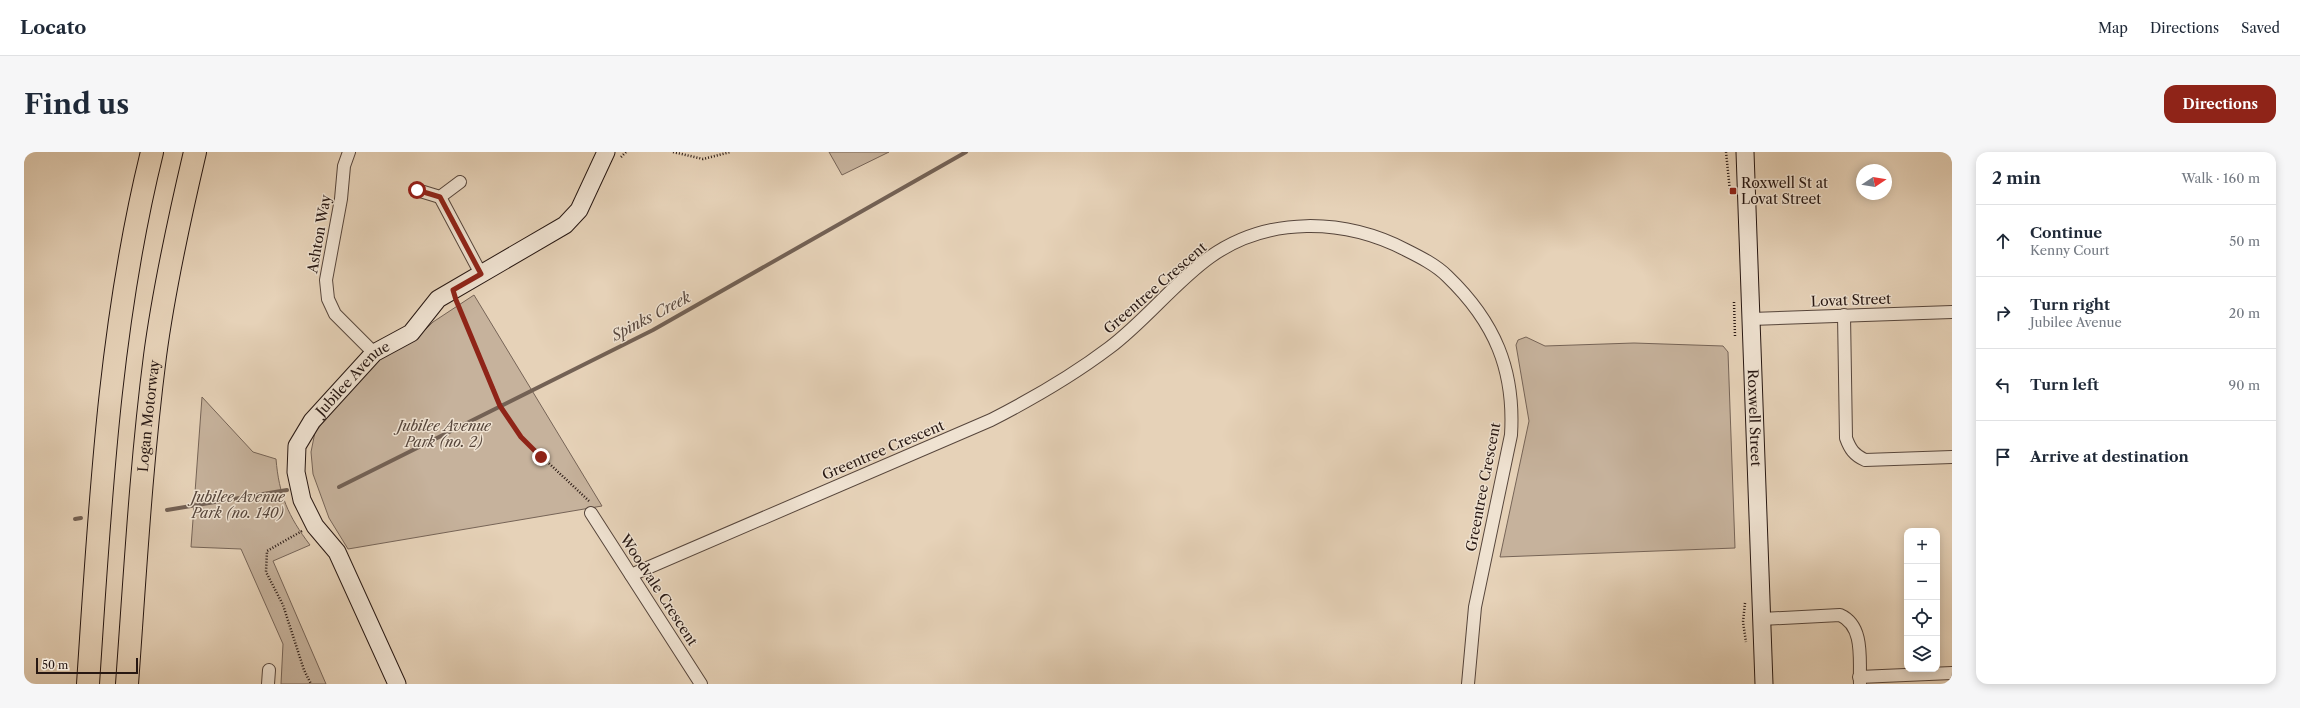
<!DOCTYPE html>
<html lang="en">
<head>
<meta charset="utf-8">
<style>
  :root { --surface:#fff; --page:#f6f6f7; --text:#1f2937; --muted:#747a83; --line:#e0e1e3; --accent:#8f2418 }
  body { margin:0; font-family:"Libre Caslon Text",serif; background:var(--page); color:var(--text) }
  .controls { position:absolute; right:12px; bottom:12px; display:grid; overflow:hidden; border-radius:8px; box-shadow:0 2px 10px #0003 }
  .controls button { width:36px; height:36px; display:grid; place-items:center; padding:0; border:0; border-bottom:1px solid var(--line); background:var(--surface); color:var(--text); font:20px sans-serif }
  .compass { position:absolute; left:1832px; top:12px; width:36px; height:36px; border-radius:50%; background:var(--surface); box-shadow:0 2px 10px #0003; rotate:78deg }
  .scale { position:absolute; left:12px; bottom:10px; width:102px; box-sizing:border-box; padding-left:4px; border:2px solid #271712; border-top:0; font-size:11px; line-height:14px; white-space:nowrap; color:#271712; -webkit-text-stroke:3px #efe2d1; paint-order:stroke }
  .stop { position:absolute; width:12px; height:12px; margin:-9px; border:3px solid #8f2418; border-radius:50%; background:#fff }
  .stop.end { background:#8f2418; border-color:#fff; box-shadow:0 1px 4px #0008 }
  .list { margin:0; padding:0; list-style:none }
  h2 { display:flex; justify-content:space-between; align-items:center; height:52px; margin:0; padding:0 16px; font-size:17px }
  h2 small { font-size:13px; font-weight:400; color:var(--muted) }
  .list li { display:grid; grid-template-columns:26px 1fr auto; gap:12px; align-items:center; box-sizing:border-box; height:72px; padding:0 16px; border-top:1px solid var(--line) }
  .list b { display:block; font-size:15px; white-space:nowrap }
  .list p { margin:0; font-size:13px; white-space:nowrap; color:var(--muted) }
  .list em { font-size:13px; font-style:normal; color:var(--muted) }
  .icon { flex:none; width:22px; height:22px; fill:none; stroke:currentColor; stroke-width:2; stroke-linecap:round; stroke-linejoin:round }
  .map { position:relative; flex:none; width:1928px; height:532px; overflow:hidden; border-radius:12px }
  header { display:flex; align-items:center; gap:24px; box-sizing:border-box; height:56px; padding:0 20px; background:var(--surface); border-bottom:1px solid var(--line) }
  header strong { font-size:19px }
  nav { display:flex; gap:22px; margin-inline-start:auto; font-size:14px }
  .intro { display:flex; align-items:center; justify-content:space-between; box-sizing:border-box; height:96px; padding:0 24px }
  h1 { margin:0; font-size:28px }
  .button { padding:10px 18px; border-radius:12px; background:var(--accent); color:#fff; font-size:14px; font-weight:700 }
  main { display:flex; gap:24px; padding:0 24px }
  aside { flex:1; background:var(--surface); border-radius:12px; box-shadow:0 2px 10px #0003 }
  .map>svg:first-child { display:block }
  .green { fill:#c6b29c; stroke:#766457 }
  .lines { fill:none; stroke-linecap:round; stroke-linejoin:round }
  .stream { stroke:#736154; stroke-width:4 }
  .street-casing { stroke:#57463c; stroke-width:14 }
  .secondary-casing { stroke:#271712; stroke-width:19 }
  .highway-casing { stroke:#271712; stroke-width:24 }
  .path { stroke:#271712; stroke-width:2.5; stroke-dasharray:1 2; stroke-linecap:butt }
  .street { stroke:#efe2d1; stroke-width:12 }
  .secondary { stroke:#efe2d1; stroke-width:17 }
  .highway { stroke:#e6d2b8; stroke-width:22 }
  .route { stroke:#8f2418; stroke-width:5 }
  .poi-dot { fill:#8f2418; stroke:#efe2d1; stroke-width:1.5 }
  .labels { text-anchor:middle; dominant-baseline:central; stroke-width:3; stroke-linejoin:round; paint-order:stroke }
  .poi-label { font-size:14px; fill:#271712; stroke:#efe2d1; text-anchor:start }
  .street-label { font-size:14px; fill:#271712; stroke:#efe2d1 }
  .park-label { font-size:14px; font-style:italic; fill:#57463b; stroke:#efe2d1 }
  .water-label { font-size:15px; font-style:italic; fill:#59483e; stroke:#efe2d1 }
</style>
</head>
<body>
<header>
<strong>Locato</strong>
<nav><a>Map</a><a>Directions</a><a>Saved</a></nav>
</header>
<div class="intro"><h1>Find us</h1><a class="button">Directions</a></div>
<main>
<div class="map">
<svg width="1928" height="532" viewBox="0 0 1928 532">
  <rect width="100%" height="100%" fill="#e6d2b8"/>
  <filter id="stains"><feTurbulence type="fractalNoise" baseFrequency=".005" numOctaves="4"/><feColorMatrix values="0 0 0 0 .2 0 0 0 0 .09 0 0 0 0 .02 0 0 0 .5 -.17"/></filter>
  <radialGradient id="worn" r=".72"><stop offset=".6" stop-color="#630" stop-opacity="0"/><stop offset="1" stop-color="#630" stop-opacity=".3"/></radialGradient>
  <g class="green">
    <polygon points="805,0 865,0 818,23"/>
    <polygon points="450,143 578,354 324,397 305,366 289,322 287,300 291,280 353,207 394,185 409,170"/>
    <polygon points="1502,185 1521,194 1610,191 1699,194 1704,200 1711,396 1476,405 1505,269 1492,193 1494,188"/>
    <path d="M178,245l51,55 23,7c3,36 12,57 34,86l-37,16 53,123h-45l2,-40 -42,-95 -50,-2z"/>
  </g>
  <g class="lines">
    <g class="stream">
      <polyline points="315,335 629,178 942,0"/>
      <polyline points="143,358 263,338"/>
      <polyline points="51,367 57,366"/>
    </g>
    <defs>
      <g id="street">
        <polyline points="325,0 320,14 317,47 302,128 304,147 311,162 350,201"/>
        <polyline points="393,38 416,45 436,30"/>
        <polyline points="416,45 457,122"/>
        <path d="M1820,163l2,123c4,11 8,17 19,22l87,-3"/>
        <polyline points="1727,167 1928,160"/>
        <polyline points="567,361 677,532"/>
        <path d="M607,423l360,-155c41,-21 81,-44 118,-72 35,-26 66,-66 101,-91 58,-41 134,-39 196,-7 14,7 30,15 41,26 48,46 68,94 64,159l-36,172 -7,77"/>
        <path d="M1738,467l78,-4c25,11 19,46 20,69"/>
        <polyline points="1835,525 1928,521"/>
        <polyline points="244,532 245,518"/>
      </g>
      <g id="secondary">
        <path id="s1" d="M1721,0l19,532"/>
        <path id="s2" d="M373,532l-60,-132 -22,-26 -13,-26 -6,-28 1,-26 15,-25 62,-68 37,-20 27,-34 127,-74 14,-15 27,-58"/>
      </g>
      <g id="highway">
        <path d="M64,532c12,-178 21,-358 64,-532"/>
        <path id="s3" d="M103,532c8,-109 14,-219 28,-328 9,-68 24,-136 40,-204"/>
      </g>
    </defs>
    <use href="#street" class="street-casing"/>
    <use href="#secondary" class="secondary-casing"/>
    <use href="#highway" class="highway-casing"/>
    <g class="path">
      <polyline points="649,0 679,7 706,0"/>
      <polyline points="1702,0 1706,39"/>
      <polyline points="597,5 602,0"/>
      <polyline points="1710,150 1711,184"/>
      <polyline points="434,152 477,254 497,285 565,349"/>
      <polyline points="278,379 243,399 242,420 259,453 280,518 287,532"/>
      <polyline points="1721,451 1719,470 1722,490"/>
    </g>
    <use href="#street" class="street"/>
    <use href="#secondary" class="secondary"/>
    <use href="#highway" class="highway"/>
  </g>
  <g class="lines">
    <polyline class="route" points="393,38 416,45 457,122 429,138 432,148 476,254 497,285 517,305"/>
  </g>
  <rect class="poi-dot" x="1705" y="35" width="8" height="8" rx="2"/>
  <g class="labels">
    <g class="poi-label">
      <text x="1717" y="31">Roxwell St at<tspan x="1717" dy="16">Lovat Street</tspan></text>
    </g>
    <g class="street-label">
      <text transform="translate(295 82) rotate(-80)">Ashton Way</text>
      <text transform="translate(1131 136) rotate(-41)">Greentree Crescent</text>
      <text transform="translate(1827 148) rotate(-2)">Lovat Street</text>
      <text stroke="none"><textPath href="#s2" startOffset="351">Jubilee Avenue</textPath></text>
      <text stroke="none"><textPath href="#s3" startOffset="269">Logan Motorway</textPath></text>
      <text stroke="none"><textPath href="#s1" startOffset="266">Roxwell Street</textPath></text>
      <text transform="translate(859 298) rotate(-23)">Greentree Crescent</text>
      <text transform="translate(1459 335) rotate(-79)">Greentree Crescent</text>
      <text transform="translate(635 438) rotate(57)">Woodvale Crescent</text>
    </g>
    <g class="park-label">
      <text x="420" y="274">Jubilee Avenue<tspan x="420" dy="16">Park (no. 2)</tspan></text>
      <text x="214" y="345">Jubilee Avenue<tspan x="214" dy="16">Park (no. 140)</tspan></text>
    </g>
    <g class="water-label">
      <text transform="translate(627 164) rotate(-28)">Spinks Creek</text>
    </g>
  </g>
  <rect width="100%" height="100%" filter="url(#stains)"/>
  <rect width="100%" height="100%" fill="url(#worn)"/>
</svg>
<div class="controls">
<button>+</button>
<button>−</button>
<button><svg class="icon" aria-label="locate" viewBox="0 0 24 24"><circle cx="12" cy="12" r="6"/><path d="M12 2v4M12 18v4M2 12h4M18 12h4"/></svg></button>
<button><svg class="icon" aria-label="layers" viewBox="0 0 24 24"><path d="M12 4l9 5-9 5-9-5zM3 14l9 5 9-5"/></svg></button>
</div>
<svg class="compass" viewBox="-18 -18 36 36"><path d="M0-13l5 13h-10z" fill="#e53935"/><path d="M0 13l5-13h-10z" fill="#747a83"/></svg>
<div class="scale">50 m</div>
<div class="stop" style="left:393px;top:38px"></div>
<div class="stop end" style="left:517px;top:305px"></div>
</div>
<aside>
<h2>2 min<small>Walk · 160 m</small></h2>
<ul class="list">
<li><svg class="icon" aria-label="ahead" viewBox="0 0 24 24"><path d="M12 20V5M6 11l6-6 6 6"/></svg><div><b>Continue</b><p>Kenny Court</p></div><em>50 m</em></li>
<li><svg class="icon" aria-label="right" viewBox="0 0 24 24"><path d="M7 20v-9h11M14 6l5 5-5 5"/></svg><div><b>Turn right</b><p>Jubilee Avenue</p></div><em>20 m</em></li>
<li><svg class="icon" aria-label="left" viewBox="0 0 24 24"><path d="M17 20v-9H6M10 6l-5 5 5 5"/></svg><div><b>Turn left</b></div><em>90 m</em></li>
<li><svg class="icon" aria-label="arrive" viewBox="0 0 24 24"><path d="M6 21V4h12l-3 4 3 4H6"/></svg><div><b>Arrive at destination</b></div></li>
</ul>
</aside>
</main>
</body>
</html>
